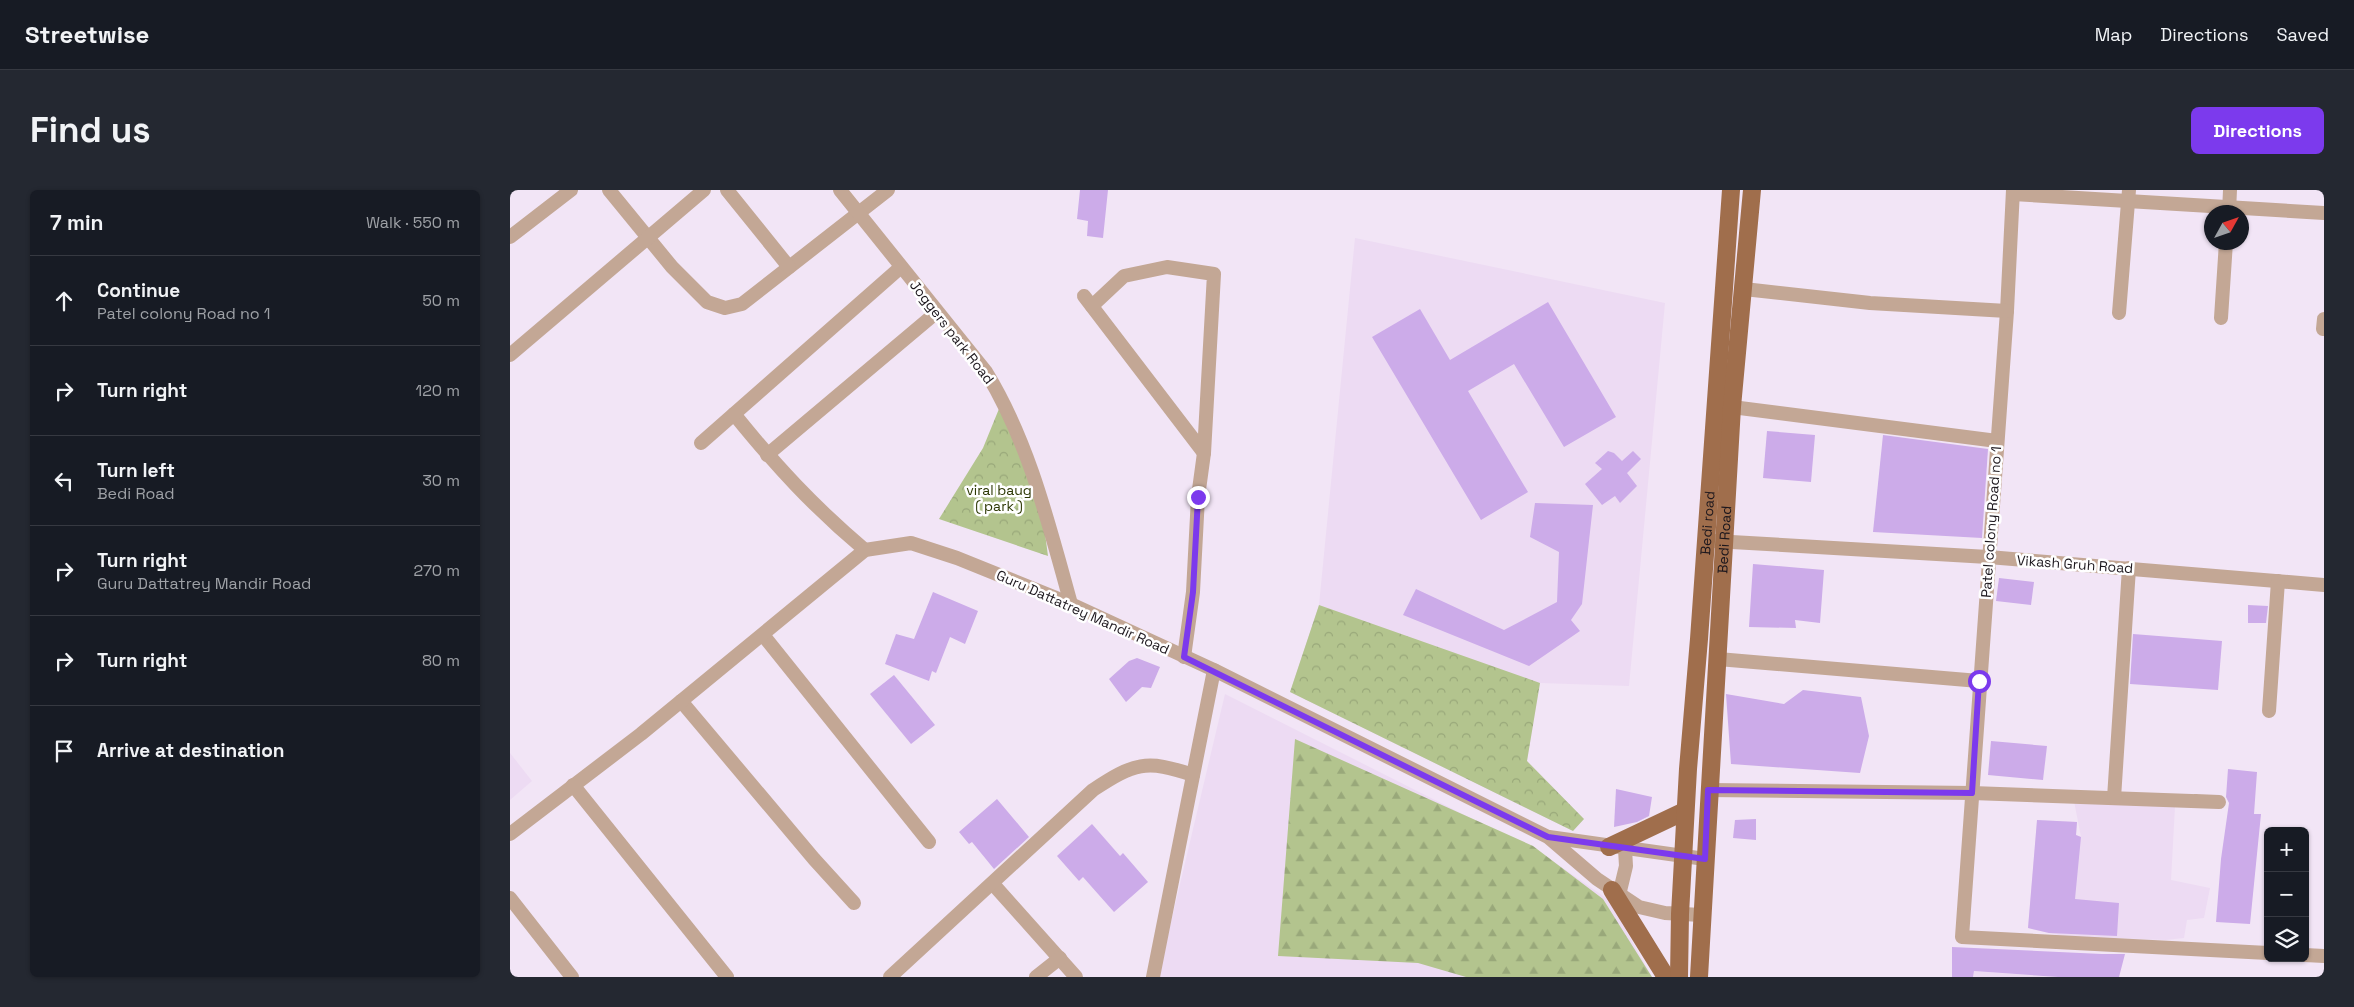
<!DOCTYPE html>
<html lang="en">
<head>
<meta charset="utf-8">
<style>
  :root { --surface:#171b24; --page:#242831; --text:#f1f3f6; --muted:#9ea1a6; --line:#363941; --accent:#7c3aed }
  body { margin:0; font-family:"Space Grotesk",sans-serif; background:var(--page); color:var(--text) }
  .controls { position:absolute; right:15px; bottom:15px; display:grid; overflow:hidden; border-radius:8px; box-shadow:0 1px 4px #0004 }
  .controls button { width:45px; height:45px; display:grid; place-items:center; padding:0; border:0; border-bottom:1px solid var(--line); background:var(--surface); color:var(--text); font:25px sans-serif }
  .compass { position:absolute; left:1694px; top:15px; width:45px; height:45px; border-radius:50%; background:var(--surface); box-shadow:0 1px 4px #0004; rotate:50deg }
  .stop { position:absolute; width:15px; height:15px; margin:-11px; border:4px solid #7c3aed; border-radius:50%; background:#fff }
  .stop.end { background:#7c3aed; border-color:#fff; box-shadow:0 1px 5px #0008 }
  .list { margin:0; padding:0; list-style:none }
  h2 { display:flex; justify-content:space-between; align-items:center; height:65px; margin:0; padding:0 20px; font-size:21px }
  h2 small { font-size:16px; font-weight:400; color:var(--muted) }
  .list li { display:grid; grid-template-columns:32px 1fr auto; gap:15px; align-items:center; box-sizing:border-box; height:90px; padding:0 20px; border-top:1px solid var(--line) }
  .list b { display:block; font-size:19px; white-space:nowrap }
  .list p { margin:0; font-size:16px; white-space:nowrap; color:var(--muted) }
  .list em { font-size:16px; font-style:normal; color:var(--muted) }
  .icon { flex:none; width:28px; height:28px; fill:none; stroke:currentColor; stroke-width:2; stroke-linecap:round; stroke-linejoin:round }
  .map { position:relative; flex:none; width:1814px; height:787px; overflow:hidden; border-radius:8px }
  header { display:flex; align-items:center; gap:30px; box-sizing:border-box; height:70px; padding:0 25px; background:var(--surface); border-bottom:1px solid var(--line) }
  header strong { font-size:24px }
  nav { display:flex; gap:28px; margin-inline-start:auto; font-size:18px }
  .intro { display:flex; align-items:center; justify-content:space-between; box-sizing:border-box; height:120px; padding:0 30px }
  h1 { margin:0; font-size:35px }
  .button { padding:12px 22px; border-radius:8px; background:var(--accent); color:#fff; font-size:18px; font-weight:700 }
  main { display:flex; gap:30px; padding:0 30px }
  aside { flex:1; background:var(--surface); border-radius:8px; box-shadow:0 1px 4px #0004 }
  .map>svg:first-child { display:block }
  .built { fill:#eddbf3 }
  .forest { fill:url(#forest-firs) }
  .park { fill:url(#park-crowns) }
  .building { fill:#ccabe9 }
  .lines { fill:none; stroke-linecap:round; stroke-linejoin:round }
  .minor { stroke:#c3a795; stroke-width:14 }
  .major { stroke:#a06e4c; stroke-width:18 }
  .route { stroke:#7c3aed; stroke-width:6 }
  .labels { text-anchor:middle; dominant-baseline:central; stroke-width:5; stroke-linejoin:round; paint-order:stroke }
  .street-label { font-size:14px; fill:#1c171d; stroke:#fff }
  .park-label { font-size:14px; fill:#2d3804; stroke:#fff }
</style>
</head>
<body>
<header>
<strong>Streetwise</strong>
<nav><a>Map</a><a>Directions</a><a>Saved</a></nav>
</header>
<div class="intro"><h1>Find us</h1><a class="button">Directions</a></div>
<main>
<aside>
<h2>7 min<small>Walk · 550 m</small></h2>
<ul class="list">
<li><svg class="icon" aria-label="ahead" viewBox="0 0 24 24"><path d="M12 20V5M6 11l6-6 6 6"/></svg><div><b>Continue</b><p>Patel colony Road no 1</p></div><em>50 m</em></li>
<li><svg class="icon" aria-label="right" viewBox="0 0 24 24"><path d="M7 20v-9h11M14 6l5 5-5 5"/></svg><div><b>Turn right</b></div><em>120 m</em></li>
<li><svg class="icon" aria-label="left" viewBox="0 0 24 24"><path d="M17 20v-9H6M10 6l-5 5 5 5"/></svg><div><b>Turn left</b><p>Bedi Road</p></div><em>30 m</em></li>
<li><svg class="icon" aria-label="right" viewBox="0 0 24 24"><path d="M7 20v-9h11M14 6l5 5-5 5"/></svg><div><b>Turn right</b><p>Guru Dattatrey Mandir Road</p></div><em>270 m</em></li>
<li><svg class="icon" aria-label="right" viewBox="0 0 24 24"><path d="M7 20v-9h11M14 6l5 5-5 5"/></svg><div><b>Turn right</b></div><em>80 m</em></li>
<li><svg class="icon" aria-label="arrive" viewBox="0 0 24 24"><path d="M6 21V4h12l-3 4 3 4H6"/></svg><div><b>Arrive at destination</b></div></li>
</ul>
</aside>
<div class="map">
<svg width="1814" height="787" viewBox="0 0 1814 787">
  <defs>
    <pattern id="forest-firs" width="22" height="20" patternUnits="userSpaceOnUse" patternTransform="scale(1.25)"><rect width="22" height="20" fill="#b3c48e"/><path d="M5 1l3.5 6h-7zM16 11l3.5 6h-7z" fill="#99a87a"/></pattern>
    <pattern id="park-crowns" width="20" height="18" patternUnits="userSpaceOnUse" patternTransform="scale(1.25)"><rect width="20" height="18" fill="#b3c48e"/><path d="M2 6a3 3 0 1 1 6 0M12 15a3 3 0 1 1 6 0" fill="none" stroke="#99a87a"/></pattern>
  </defs>
  <rect width="100%" height="100%" fill="#f2e5f6"/>
  <g class="built">
    <polygon points="845,48 1155,113 1119,496 1030,493 1017,571 1074,629 1063,641 780,502 809,415"/>
    <polygon points="715,504 1034,665 1099,710 1142,787 648,787"/>
    <polygon points="0,563 22,591 0,610"/>
    <polygon points="1563,606 1665,616 1661,690 1700,698 1694,728 1677,730 1674,748 1656,750 1553,746 1518,738 1527,630 1567,632 1566,645 1571,647"/>
    <polygon points="1464,781 1529,786 1548,787 1463,787"/>
  </g>
  <polygon class="forest" points="785,549 1023,656 1093,709 1142,787 956,787 908,773 768,766"/>
  <g class="park">
    <polygon points="493,209 531,313 538,366 429,329 473,258"/>
    <polygon points="809,415 1030,493 1017,571 1074,629 1063,641 780,502"/>
  </g>
  <g class="building">
    <polygon points="570,0 598,0 593,48 577,46 578,31 567,29"/>
    <polygon points="1038,112 1106,227 1054,257 1004,174 958,201 1018,302 971,330 862,147 910,119 940,170"/>
    <polygon points="1257,241 1305,245 1301,292 1253,288"/>
    <polygon points="1373,245 1478,259 1472,348 1363,342"/>
    <polygon points="1098,261 1104,263 1112,271 1123,261 1131,269 1117,283 1127,296 1110,313 1105,306 1092,315 1075,294 1092,279 1085,273"/>
    <polygon points="1025,313 1083,315 1072,414 1061,430 1070,441 1019,476 893,425 906,399 994,440 1047,412 1049,362 1020,347"/>
    <polygon points="1243,374 1314,380 1310,433 1285,430 1286,438 1239,437"/>
    <polygon points="1489,388 1524,392 1521,415 1486,411"/>
    <polygon points="423,402 468,421 455,454 440,447 426,483 422,481 419,491 375,474 386,444 404,449"/>
    <polygon points="1738,415 1758,416 1756,433 1738,433"/>
    <polygon points="1623,444 1712,451 1708,500 1620,494"/>
    <polygon points="627,468 650,477 641,498 632,497 616,512 599,489 619,471"/>
    <polygon points="384,485 425,535 401,554 360,504"/>
    <polygon points="1293,500 1351,507 1359,546 1350,583 1221,574 1216,504 1274,514"/>
    <polygon points="1481,551 1537,556 1533,590 1478,585"/>
    <polygon points="1718,579 1747,582 1744,624 1751,624 1740,734 1706,732 1711,669 1719,613 1716,607"/>
    <polygon points="1106,599 1142,607 1139,626 1127,632 1104,637"/>
    <polygon points="487,609 519,647 484,679 462,652 459,654 449,642"/>
    <polygon points="1246,629 1246,650 1223,648 1225,630"/>
    <polygon points="1527,630 1567,632 1566,645 1571,647 1565,709 1609,713 1607,746 1539,743 1518,738"/>
    <polygon points="582,634 610,666 613,663 638,692 604,722 573,687 569,691 547,666"/>
    <polygon points="1442,757 1592,764 1615,764 1609,787 1548,787 1464,781 1463,787 1442,787"/>
  </g>
  <g class="lines">
    <g class="minor">
      <polyline points="99,0 162,77 197,112 215,118 232,114 378,0"/>
      <polyline points="217,0 279,77"/>
      <path d="M330,0l146,182c43,70 63,153 85,232"/>
      <polyline points="1503,0 1497,121 1452,747 1758,763"/>
      <polyline points="1503,4 1814,23"/>
      <polyline points="1719,22 1720,0"/>
      <polyline points="0,47 61,0"/>
      <polyline points="1234,99 1360,113 1497,121"/>
      <polyline points="574,106 694,263"/>
      <polyline points="582,116 614,86 657,77 704,84 694,263 688,307 683,402 674,467"/>
      <polyline points="1609,123 1619,0"/>
      <polyline points="1711,128 1716,52"/>
      <polyline points="1813,139 1814,129"/>
      <polyline points="0,165 194,0"/>
      <polyline points="1222,217 1487,251"/>
      <path d="M224,224c42,52 80,93 131,136"/>
      <polyline points="191,253 391,77"/>
      <polyline points="257,265 427,122"/>
      <polyline points="1204,351 1478,367 1814,395"/>
      <polyline points="253,445 419,652"/>
      <polyline points="1208,469 1469,491"/>
      <polyline points="171,511 304,669 344,713"/>
      <polyline points="1759,521 1768,391"/>
      <polyline points="63,595 217,787"/>
      <polyline points="1198,600 1462,603 1709,612 1685,611"/>
      <polyline points="1604,608 1619,378"/>
      <polyline points="0,644 131,544 355,360 401,353 447,368 561,414 704,480 1038,647 1087,689 1129,717 1155,723 1191,725"/>
      <polyline points="1039,647 1195,669"/>
      <polyline points="483,694 566,787"/>
      <polyline points="1109,705 1116,676 1115,659"/>
      <polyline points="0,708 62,787"/>
      <polyline points="1795,765 1814,766"/>
      <path d="M380,787l203,-187c41,-27 53,-31 100,-15"/>
      <polyline points="526,787 550,768"/>
      <polyline points="643,787 704,480"/>
    </g>
    <g class="major">
      <polyline points="1099,657 1175,621"/>
      <polyline points="1102,700 1156,787"/>
      <path id="s1" d="M1169,787l1,-63 8,-145 11,-130 32,-449"/>
      <path id="s2" d="M1189,787l33,-570 20,-217"/>
    </g>
  </g>
  <g class="lines">
    <polyline class="route" points="688,307 683,402 674,467 1038,647 1195,669 1198,600 1462,603 1469,491"/>
  </g>
  <g class="labels">
    <g class="street-label">
      <text transform="translate(442 142) rotate(52)">Joggers park Road</text>
      <text transform="translate(1481 332) rotate(-86)">Patel colony Road no 1</text>
      <text stroke="none"><textPath href="#s1" startOffset="455">Bedi road</textPath></text>
      <text stroke="none"><textPath href="#s2" startOffset="438">Bedi Road</textPath></text>
      <text transform="translate(1565 374) rotate(4)">Vikash Gruh Road</text>
      <text transform="translate(573 422) rotate(24)">Guru Dattatrey Mandir Road</text>
    </g>
    <g class="park-label">
      <text x="489" y="300">viral baug<tspan x="489" dy="16">( park )</tspan></text>
    </g>
  </g>
</svg>
<div class="controls">
<button>+</button>
<button>−</button>
<button><svg class="icon" aria-label="layers" viewBox="0 0 24 24"><path d="M12 4l9 5-9 5-9-5zM3 14l9 5 9-5"/></svg></button>
</div>
<svg class="compass" viewBox="-18 -18 36 36"><path d="M0-13l5 13h-10z" fill="#e53935"/><path d="M0 13l5-13h-10z" fill="#9ea1a6"/></svg>
<div class="stop" style="left:1469px;top:491px"></div>
<div class="stop end" style="left:688px;top:307px"></div>
</div>
</main>
</body>
</html>
